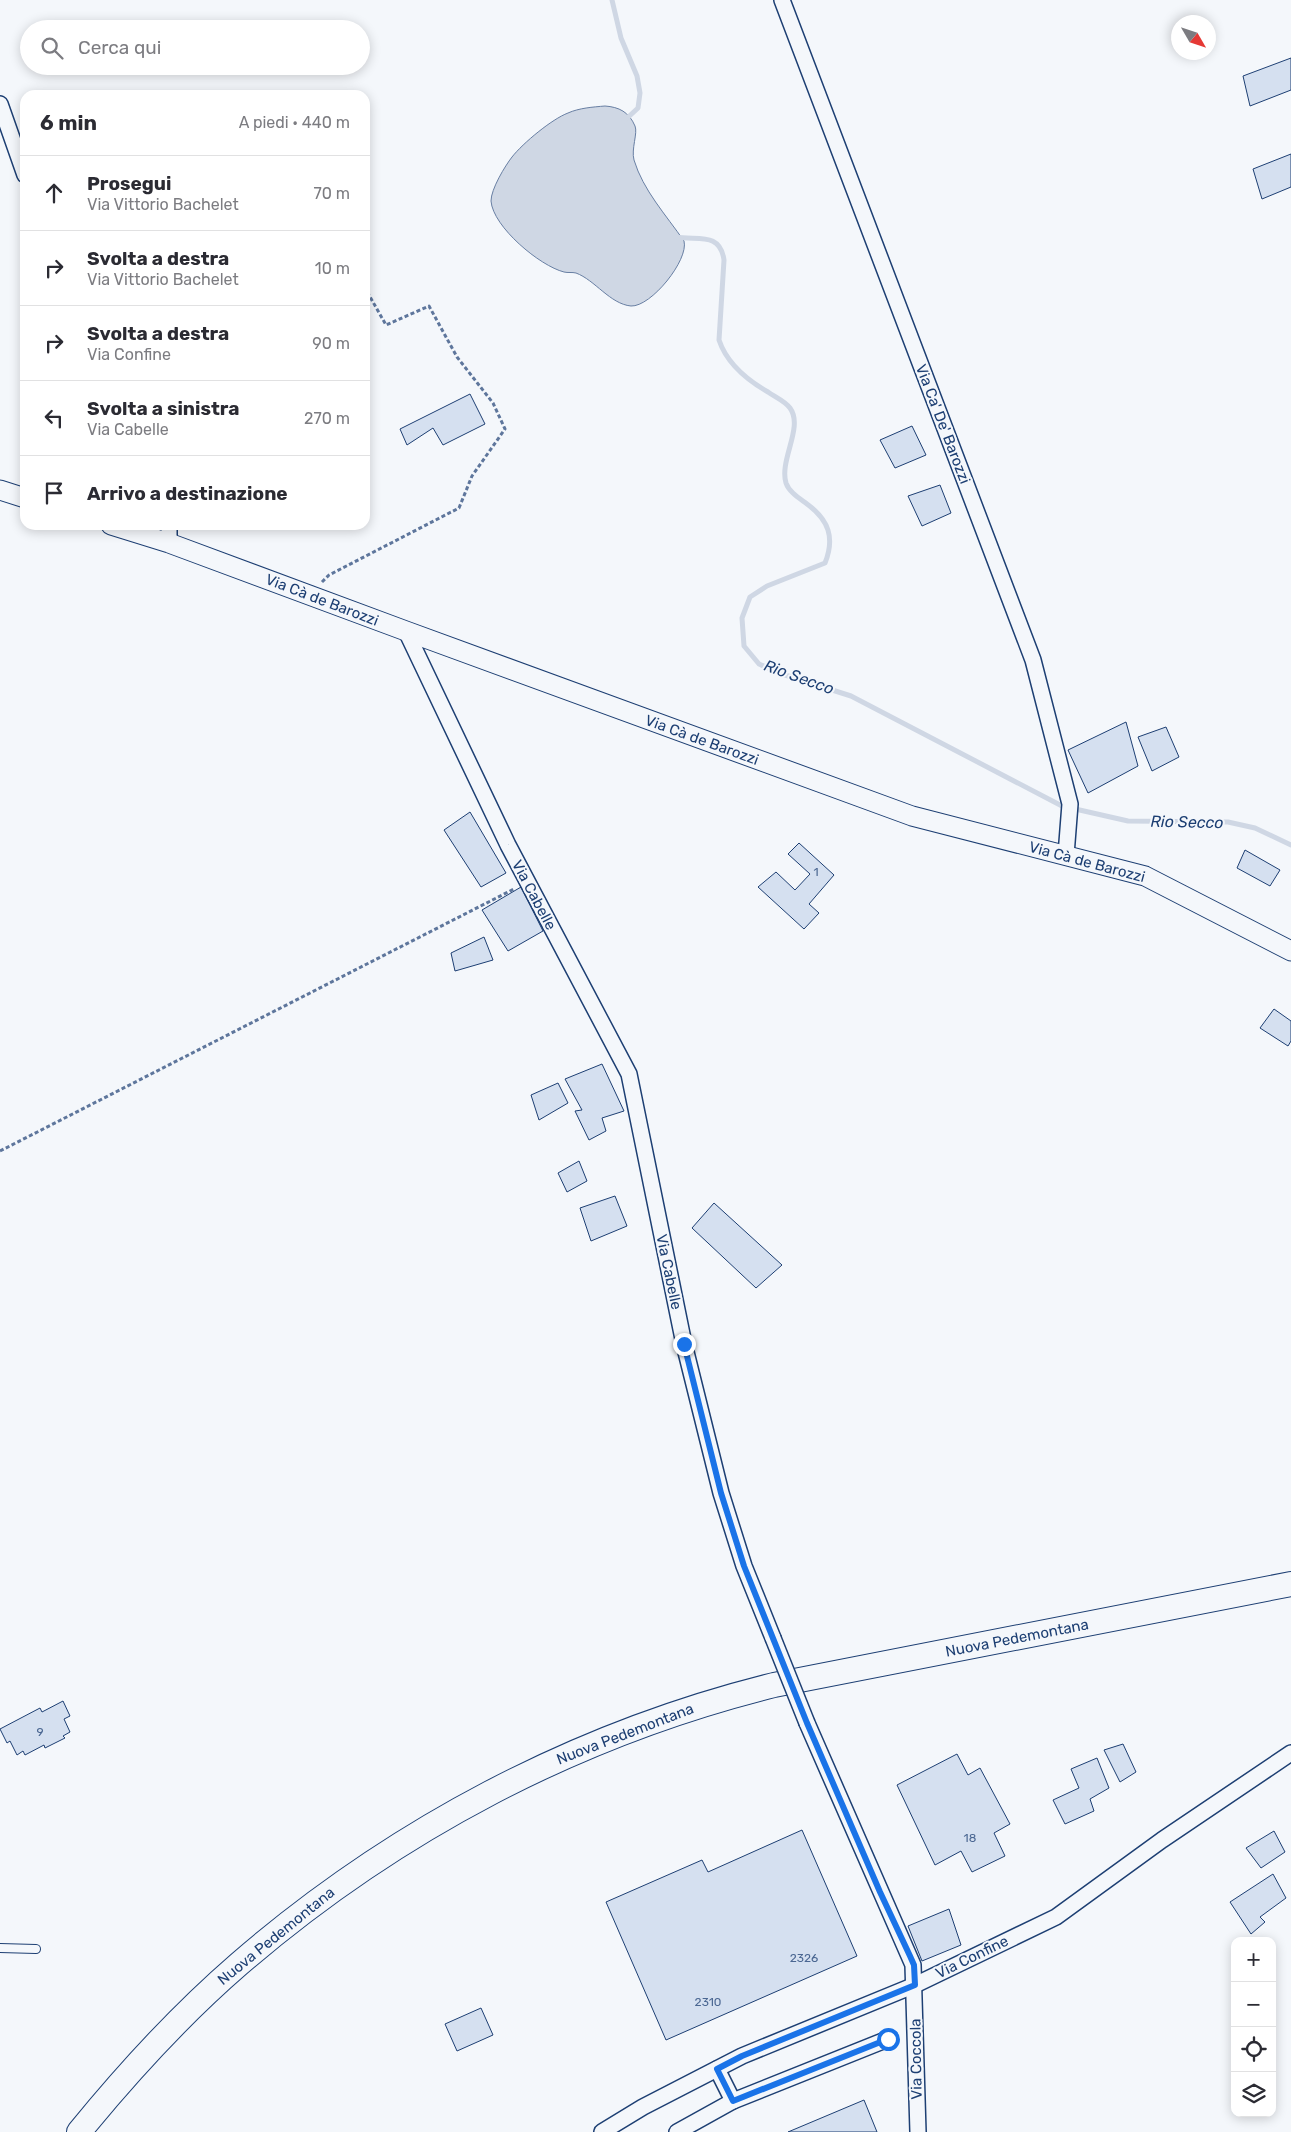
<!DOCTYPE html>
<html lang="it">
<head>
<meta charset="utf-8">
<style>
  :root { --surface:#fff; --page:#f7f7f7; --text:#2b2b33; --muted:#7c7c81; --line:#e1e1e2 }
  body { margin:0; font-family:Rubik,sans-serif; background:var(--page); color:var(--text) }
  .controls { position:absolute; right:15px; bottom:15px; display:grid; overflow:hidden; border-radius:10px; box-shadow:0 2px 12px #0003 }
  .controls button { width:45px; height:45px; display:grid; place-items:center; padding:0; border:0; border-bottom:1px solid var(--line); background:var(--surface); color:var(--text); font:25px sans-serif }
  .compass { position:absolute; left:1171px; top:15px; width:45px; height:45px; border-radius:50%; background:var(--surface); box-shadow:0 2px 12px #0003; rotate:129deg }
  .stop { position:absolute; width:15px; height:15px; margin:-11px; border:4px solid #1a73e8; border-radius:50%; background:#fff }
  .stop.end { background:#1a73e8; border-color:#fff; box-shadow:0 1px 5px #0008 }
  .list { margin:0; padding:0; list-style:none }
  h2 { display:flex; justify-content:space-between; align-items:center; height:65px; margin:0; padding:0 20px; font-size:21px }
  h2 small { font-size:16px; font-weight:400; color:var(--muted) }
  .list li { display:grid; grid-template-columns:32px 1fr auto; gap:15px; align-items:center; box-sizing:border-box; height:75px; padding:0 20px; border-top:1px solid var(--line) }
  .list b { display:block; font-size:19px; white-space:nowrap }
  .list p { margin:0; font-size:16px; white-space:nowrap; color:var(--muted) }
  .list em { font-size:16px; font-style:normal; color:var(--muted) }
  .icon { flex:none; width:28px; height:28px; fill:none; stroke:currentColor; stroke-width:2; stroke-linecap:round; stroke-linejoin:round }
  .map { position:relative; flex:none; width:1291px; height:2132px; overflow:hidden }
  .search { position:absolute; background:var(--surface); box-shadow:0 2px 12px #0003; left:20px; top:20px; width:350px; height:55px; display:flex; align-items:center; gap:12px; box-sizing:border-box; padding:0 18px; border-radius:28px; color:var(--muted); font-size:19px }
  .panel { position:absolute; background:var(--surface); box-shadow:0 2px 12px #0003; left:20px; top:90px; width:350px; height:440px; border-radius:15px }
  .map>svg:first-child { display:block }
  .water { fill:#cfd7e4; stroke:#687fa3 }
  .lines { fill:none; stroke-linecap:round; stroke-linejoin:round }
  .stream { stroke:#cfd7e4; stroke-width:5 }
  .building { fill:#d5e0f0; stroke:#1d3f73 }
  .service-casing { stroke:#1d3f73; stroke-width:10 }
  .minor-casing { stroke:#1d3f73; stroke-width:18 }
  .tertiary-casing { stroke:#1d3f73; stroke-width:21 }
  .primary-casing { stroke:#1d3f73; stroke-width:26 }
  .path { stroke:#5e769c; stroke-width:3; stroke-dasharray:4 2.5; stroke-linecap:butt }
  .service { stroke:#f4f7fb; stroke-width:8 }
  .minor { stroke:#f4f7fb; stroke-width:15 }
  .tertiary { stroke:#f4f7fb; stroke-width:19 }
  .primary { stroke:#f4f7fb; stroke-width:24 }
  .minor-bridge-casing { stroke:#1d3f73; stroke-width:18; stroke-linecap:butt }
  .minor-bridge { stroke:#f4f7fb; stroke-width:15 }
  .route { stroke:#1a73e8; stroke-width:6 }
  .labels { text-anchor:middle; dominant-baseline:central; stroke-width:4; stroke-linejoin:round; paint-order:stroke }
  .number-label { font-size:12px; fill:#4b6792 }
  .street-label { font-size:15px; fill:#1d3f73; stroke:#f4f7fb }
  .water-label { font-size:16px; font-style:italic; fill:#1d3f73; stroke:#f4f7fb }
</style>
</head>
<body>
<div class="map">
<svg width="1291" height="2132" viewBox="0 0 1291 2132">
  <rect width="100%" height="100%" fill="#f4f7fb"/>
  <path class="water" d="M605,106c14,1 24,6 30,20 3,7 -4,23 -1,34 9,30 32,55 50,81 5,19 -33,66 -53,65 -21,-2 -36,-26 -55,-33 -4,-1 -8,0 -12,-1 -24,-6 -71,-45 -73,-71 0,-12 14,-35 21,-44 11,-14 40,-38 56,-44 11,-5 25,-6 37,-7z"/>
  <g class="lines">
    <g class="stream">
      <polyline points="612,0 621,38 637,76 640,93 638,108 624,121"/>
      <path d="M676,237c21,4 44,-6 48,23l-5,80c8,24 28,40 49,52 7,5 17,9 22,16 14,19 -11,52 -4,75 3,9 13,15 21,21 22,16 28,34 18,59l-58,23 -17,11 -8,21 2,28 15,18 23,10 69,22 211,110 66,15 100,1 27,6 36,17"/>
    </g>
  </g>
  <g class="building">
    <polygon points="1291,58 1291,90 1250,106 1243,76"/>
    <polygon points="1291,154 1291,187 1262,199 1253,169"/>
    <polygon points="470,394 485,424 443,445 433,428 407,445 400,429"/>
    <polygon points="912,426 926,455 895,468 880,440"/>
    <polygon points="940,485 951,513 922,526 908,496"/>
    <polygon points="1126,722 1138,766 1088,793 1068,750"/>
    <polygon points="1166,727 1179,757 1152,771 1138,737"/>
    <polygon points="470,812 506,873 481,887 444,830"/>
    <polygon points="799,843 834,875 809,904 819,913 804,929 758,887 776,872 795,890 810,874 788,854"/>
    <polygon points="1245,850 1280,870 1270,886 1237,868"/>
    <polygon points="521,887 543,931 508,951 482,910"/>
    <polygon points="484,937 493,960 455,971 451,953"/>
    <polygon points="1274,1009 1291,1021 1291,1041 1288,1046 1260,1028"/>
    <polygon points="602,1064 624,1111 602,1118 606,1131 589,1140 575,1111 582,1110 565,1079"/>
    <polygon points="558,1083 568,1103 539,1120 531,1095"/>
    <polygon points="579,1161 587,1181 567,1192 558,1173"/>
    <polygon points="615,1196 627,1226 591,1241 580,1208"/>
    <polygon points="714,1203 782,1265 756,1288 692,1228"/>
    <polygon points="63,1701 70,1716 64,1719 70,1732 63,1736 65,1738 45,1748 44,1745 25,1755 23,1751 17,1755 10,1741 7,1743 0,1729 40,1708 42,1712"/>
    <polygon points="1123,1744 1136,1772 1120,1782 1104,1750"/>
    <polygon points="957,1754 968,1775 980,1768 1010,1824 994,1833 1005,1856 972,1872 961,1851 935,1865 897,1785"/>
    <polygon points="1097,1758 1109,1788 1090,1799 1094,1811 1065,1824 1053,1800 1079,1788 1071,1769"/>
    <polygon points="802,1830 857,1956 666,2040 606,1902 702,1860 708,1872"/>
    <polygon points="1274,1831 1285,1852 1261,1868 1246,1848"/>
    <polygon points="1273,1874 1286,1898 1260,1917 1265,1922 1251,1934 1230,1902"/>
    <polygon points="949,1909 961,1945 922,1961 908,1926"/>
    <polygon points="481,2008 493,2035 457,2051 445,2024"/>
    <polygon points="864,2100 877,2132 788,2132"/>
  </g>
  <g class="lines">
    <defs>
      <polyline id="service" points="0,1948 36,1949"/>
      <g id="minor">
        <polyline points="782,0 1033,660 1070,804 1066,855"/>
        <polyline points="0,104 25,175"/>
        <polyline points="169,543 169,525"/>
        <polyline points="406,631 508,845 629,1074 684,1344 721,1493 744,1566 773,1638"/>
        <polyline points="807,1723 913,1965 918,2132"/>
        <polyline points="717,2069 733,2101"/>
        <polyline points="602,2132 643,2107 742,2056 915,1985 1056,1917 1162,1840 1291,1753"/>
        <polyline points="677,2132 733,2101 888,2039"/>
      </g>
      <g id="tertiary">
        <polyline points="0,490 25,498"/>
        <polyline points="111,525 169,543 406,631 912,816 1145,876 1291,951"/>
      </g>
      <path id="primary" d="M79,2132c49,-60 101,-117 160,-168 154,-133 337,-230 535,-279l517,-101"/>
    </defs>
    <use href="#service" class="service-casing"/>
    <use href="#minor" class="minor-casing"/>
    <use href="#tertiary" class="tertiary-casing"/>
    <use href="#primary" class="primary-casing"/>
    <g class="path">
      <polyline points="322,582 329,575 459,508 472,476 505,429 493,403 457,357 429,306 386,325 365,288"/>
      <polyline points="0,1151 514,889"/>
    </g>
    <use href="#service" class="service"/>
    <use href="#minor" class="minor"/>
    <use href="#tertiary" class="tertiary"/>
    <use href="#primary" class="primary"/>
    <defs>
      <polyline id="minor-bridge" points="773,1638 807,1723"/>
    </defs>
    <use href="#minor-bridge" class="minor-bridge-casing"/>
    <use href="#minor-bridge" class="minor-bridge"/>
  </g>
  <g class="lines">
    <polyline class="route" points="684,1344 721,1493 744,1566 807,1723 880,1892 910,1956 914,1965 915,1985 742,2056 717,2069 733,2101 888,2039"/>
  </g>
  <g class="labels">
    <g class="number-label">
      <text x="816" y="872">1</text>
      <text x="40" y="1732">9</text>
      <text x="970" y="1838">18</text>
      <text x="804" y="1958">2326</text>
      <text x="708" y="2002">2310</text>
    </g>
    <g class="street-label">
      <text transform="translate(943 424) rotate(69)">Via Ca' De' Barozzi</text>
      <text transform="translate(322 600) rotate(21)">Via Cà de Barozzi</text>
      <text transform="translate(702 740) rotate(20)">Via Cà de Barozzi</text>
      <text transform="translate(1087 862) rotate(15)">Via Cà de Barozzi</text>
      <text transform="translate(534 895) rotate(62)">Via Cabelle</text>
      <text transform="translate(669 1272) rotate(78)">Via Cabelle</text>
      <text transform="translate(1017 1638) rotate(-11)">Nuova Pedemontana</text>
      <text transform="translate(625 1734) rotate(-21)">Nuova Pedemontana</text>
      <text transform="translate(276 1936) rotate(-39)">Nuova Pedemontana</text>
      <text transform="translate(972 1957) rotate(-26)">Via Confine</text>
      <text transform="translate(916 2059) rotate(-91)">Via Coccola</text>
    </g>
    <g class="water-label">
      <text transform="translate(799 677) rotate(20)">Rio Secco</text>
      <text transform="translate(1187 822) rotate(1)">Rio Secco</text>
    </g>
  </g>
</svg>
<div class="controls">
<button>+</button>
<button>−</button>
<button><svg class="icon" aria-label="locate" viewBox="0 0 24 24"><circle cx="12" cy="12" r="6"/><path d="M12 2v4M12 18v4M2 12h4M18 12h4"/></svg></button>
<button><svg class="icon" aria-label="layers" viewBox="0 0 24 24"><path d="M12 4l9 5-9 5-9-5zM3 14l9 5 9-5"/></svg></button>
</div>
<svg class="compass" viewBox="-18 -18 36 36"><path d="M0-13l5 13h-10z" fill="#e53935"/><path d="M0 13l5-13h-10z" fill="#7c7c81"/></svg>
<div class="stop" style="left:888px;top:2039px"></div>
<div class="stop end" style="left:684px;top:1344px"></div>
<div class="search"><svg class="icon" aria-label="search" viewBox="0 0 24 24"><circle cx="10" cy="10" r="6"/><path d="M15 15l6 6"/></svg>Cerca qui</div>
<section class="panel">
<h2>6 min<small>A piedi · 440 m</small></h2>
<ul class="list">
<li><svg class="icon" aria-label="ahead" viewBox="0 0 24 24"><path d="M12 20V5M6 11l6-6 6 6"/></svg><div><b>Prosegui</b><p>Via Vittorio Bachelet</p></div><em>70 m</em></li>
<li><svg class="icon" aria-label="right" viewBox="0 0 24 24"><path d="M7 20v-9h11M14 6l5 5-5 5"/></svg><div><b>Svolta a destra</b><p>Via Vittorio Bachelet</p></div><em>10 m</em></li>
<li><svg class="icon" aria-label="right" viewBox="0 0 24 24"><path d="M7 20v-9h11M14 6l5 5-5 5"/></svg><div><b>Svolta a destra</b><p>Via Confine</p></div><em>90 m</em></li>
<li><svg class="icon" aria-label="left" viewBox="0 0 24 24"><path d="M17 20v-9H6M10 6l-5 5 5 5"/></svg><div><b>Svolta a sinistra</b><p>Via Cabelle</p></div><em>270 m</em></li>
<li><svg class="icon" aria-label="arrive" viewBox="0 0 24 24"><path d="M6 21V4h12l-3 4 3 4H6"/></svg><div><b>Arrivo a destinazione</b></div></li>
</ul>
</section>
</div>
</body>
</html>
